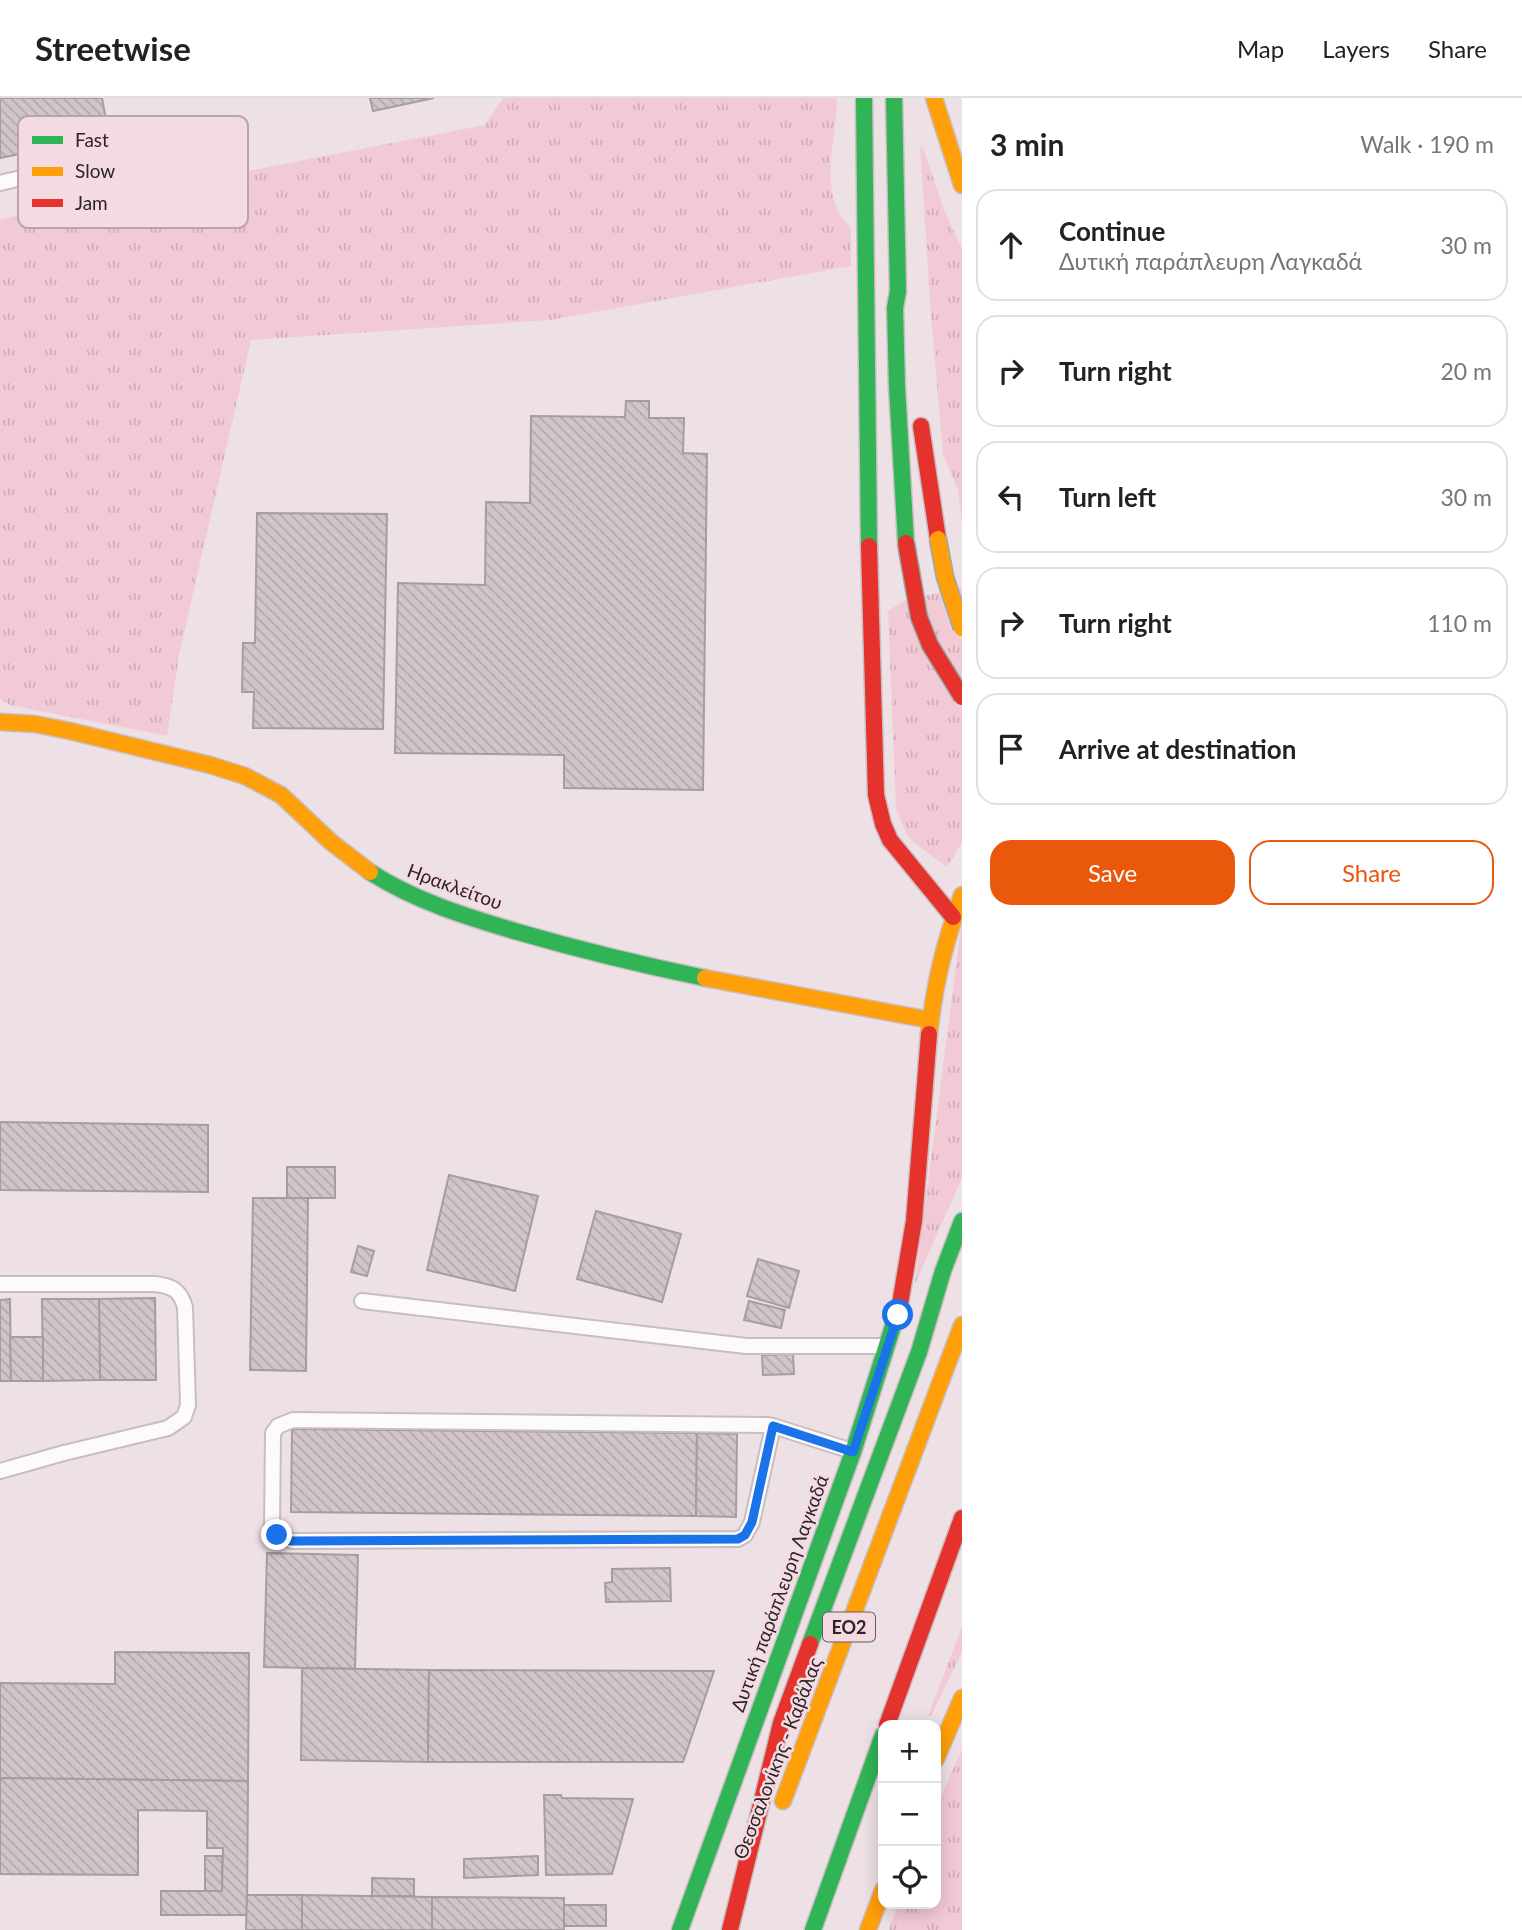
<!DOCTYPE html>
<html lang="en">
<head>
<meta charset="utf-8">
<style>
  :root { --surface:#fff; --page:#f6f6f6; --text:#222; --muted:#767676; --line:#e0e0e0; --accent:#ea580c }
  body { margin:0; font-family:Lato,sans-serif; background:var(--page); color:var(--text) }
  .controls { position:absolute; right:21px; bottom:21px; display:grid; overflow:hidden; border-radius:14px; box-shadow:0 4px 18px #0003 }
  .controls button { width:63px; height:63px; display:grid; place-items:center; padding:0; border:0; border-bottom:2px solid var(--line); background:var(--surface); color:var(--text); font:35px sans-serif }
  .stop { position:absolute; width:21px; height:21px; margin:-16px; border:5px solid #1a73e8; border-radius:50%; background:#fff }
  .stop.end { background:#1a73e8; border-color:#fff; box-shadow:0 2px 7px #0008 }
  .list { margin:0; padding:0; list-style:none }
  h2 { display:flex; justify-content:space-between; align-items:center; height:91px; margin:0; padding:0 28px; font-size:30px }
  h2 small { font-size:23px; font-weight:400; color:var(--muted) }
  .list li { display:grid; grid-template-columns:46px 1fr auto; gap:21px; align-items:center; box-sizing:border-box; height:112px; margin:0 14px 14px; padding:0 14px; border:2px solid var(--line); border-radius:21px }
  .list b { display:block; font-size:26px; white-space:nowrap }
  .list p { margin:0; font-size:23px; white-space:nowrap; color:var(--muted) }
  .list em { font-size:23px; font-style:normal; color:var(--muted) }
  .actions { display:flex; gap:14px; padding:21px 28px }
  .actions a { flex:1; padding:16px 0; border:2px solid var(--accent); border-radius:21px; text-align:center; font-size:24px; color:var(--accent) }
  .actions .main { background:var(--accent); color:#fff }
  .icon { flex:none; width:38px; height:38px; fill:none; stroke:currentColor; stroke-width:2; stroke-linecap:round; stroke-linejoin:round }
  .map { position:relative; flex:none; width:962px; height:1832px; overflow:hidden }
  header { display:flex; align-items:center; gap:42px; box-sizing:border-box; height:98px; padding:0 35px; background:var(--surface); border-bottom:2px solid var(--line) }
  header strong { font-size:33px }
  nav { display:flex; gap:38px; margin-inline-start:auto; font-size:24px }
  main { display:flex }
  aside { flex:1; background:var(--surface) }
  .map>svg:first-child { display:block }
  .grass { fill:url(#grass-tufts) }
  .building { fill:url(#building-back-hatch); stroke:#a79da0; stroke-width:2 }
  .lines { fill:none; stroke-linecap:round; stroke-linejoin:round }
  .lane-casing { stroke:#c8bec1; stroke-width:18 }
  .fast-casing { stroke:#c8bec1; stroke-width:19 }
  .slow-casing { stroke:#c8bec1; stroke-width:19 }
  .jam-casing { stroke:#c8bec1; stroke-width:19 }
  .lane { stroke:#fcfafb; stroke-width:14 }
  .fast { stroke:#30b455; stroke-width:16 }
  .slow { stroke:#ff9f0a; stroke-width:16 }
  .jam { stroke:#e5322d; stroke-width:16 }
  .slow-bridge-casing { stroke:#98aca7; stroke-width:19; stroke-linecap:butt }
  .jam-bridge-casing { stroke:#98aca7; stroke-width:19; stroke-linecap:butt }
  .slow-bridge { stroke:#ff9f0a; stroke-width:16 }
  .jam-bridge { stroke:#e5322d; stroke-width:16 }
  .route { stroke:#1a73e8; stroke-width:9 }
  .labels { text-anchor:middle; dominant-baseline:central; stroke-width:5; stroke-linejoin:round; paint-order:stroke }
  .shield { fill:#f4dbe2; stroke:#695b5f; stroke-width:2 }
  .shield-label { font-size:18px; font-weight:bold; fill:#2d2427 }
  .street-label { font-size:19px; fill:#2d2427; stroke:#f4dbe2 }
  .key { fill:#f4dbe2; stroke:#b8a4aa; stroke-width:2 }
  .key-label { font-size:19px; fill:#2d2427 }
</style>
</head>
<body>
<header>
<strong>Streetwise</strong>
<nav><a>Map</a><a>Layers</a><a>Share</a></nav>
</header>
<main>
<div class="map">
<svg width="962" height="1832" viewBox="0 0 962 1832">
  <defs>
    <pattern id="grass-tufts" width="24" height="20" patternUnits="userSpaceOnUse" patternTransform="scale(1.75)"><rect width="24" height="20" fill="#f2cad6"/><path d="M3 7l-1-3M5 7V3M7 7l1-3M15 17l-1-3M17 17v-4M19 17l1-3" fill="none" stroke="#d0adb8"/></pattern>
    <pattern id="building-back-hatch" width="6" height="6" patternUnits="userSpaceOnUse" patternTransform="scale(1.75)"><rect width="6" height="6" fill="#d0c5c8"/><path d="M-1 5l2 2M0 0l6 6M5-1l2 2" fill="none" stroke="#b3a9ac"/></pattern>
  </defs>
  <rect width="100%" height="100%" fill="#eee1e5"/>
  <g class="grass">
    <path d="M503,0h334c0,47 -22,93 14,131v37l-301,54 -299,20 -72,315 -12,81 -157,-31 -10,-6v-480l485,-94z"/>
    <polygon points="920,48 923,50 945,114 962,151 962,427 958,392 943,356 931,218"/>
    <polygon points="962,489 962,744 947,769 916,746 907,737 896,711 888,513 904,503"/>
    <polygon points="962,821 962,1080 915,1186"/>
    <polygon points="962,1528 962,1554 931,1618 928,1618"/>
    <polygon points="962,1651 962,1832 889,1832 898,1806 936,1806 936,1710"/>
  </g>
  <g class="building">
    <polygon points="0,0 102,0 109,38 0,60"/>
    <polygon points="370,0 434,0 373,13"/>
    <polygon points="626,303 649,303 649,320 684,320 683,355 707,356 703,692 564,690 564,657 395,655 398,485 485,487 486,404 530,405 531,318 625,319"/>
    <polygon points="257,415 387,416 383,631 253,630 254,594 242,594 243,545 255,545"/>
    <polygon points="0,1024 208,1027 208,1094 0,1092"/>
    <rect x="287" y="1069" width="48" height="31"/>
    <polygon points="449,1077 538,1098 515,1193 427,1172"/>
    <polygon points="253,1100 308,1100 306,1273 250,1272"/>
    <polygon points="596,1113 681,1136 662,1204 577,1181"/>
    <polygon points="358,1148 374,1153 367,1178 351,1174"/>
    <polygon points="758,1161 799,1173 789,1210 747,1198"/>
    <polygon points="155,1200 156,1282 100,1282 99,1201"/>
    <polygon points="10,1201 11,1283 0,1283 0,1202"/>
    <polygon points="42,1201 99,1201 100,1282 43,1283"/>
    <polygon points="749,1203 785,1212 781,1230 744,1222"/>
    <polygon points="10,1239 43,1239 43,1283 11,1283"/>
    <polygon points="793,1256 794,1276 763,1277 762,1257"/>
    <polygon points="292,1331 697,1335 696,1418 291,1414"/>
    <polygon points="697,1335 737,1336 736,1419 696,1418"/>
    <polygon points="267,1455 358,1457 355,1571 264,1569"/>
    <polygon points="670,1470 671,1503 606,1504 605,1485 612,1484 612,1471"/>
    <polygon points="115,1554 249,1555 248,1683 0,1680 0,1585 115,1586"/>
    <polygon points="302,1570 429,1572 428,1664 301,1662"/>
    <polygon points="429,1572 714,1573 683,1664 428,1664"/>
    <polygon points="0,1680 248,1683 247,1817 161,1817 161,1793 222,1793 223,1750 207,1750 207,1713 138,1712 138,1777 0,1776"/>
    <polygon points="544,1697 561,1697 562,1700 633,1701 612,1776 546,1777"/>
    <rect x="205" y="1758" width="17" height="35"/>
    <polygon points="538,1758 538,1777 464,1780 464,1761"/>
    <polygon points="372,1780 414,1781 414,1798 372,1798"/>
    <polygon points="247,1797 302,1797 302,1832 246,1832"/>
    <polygon points="302,1797 432,1799 432,1832 302,1832"/>
    <polygon points="432,1799 564,1800 564,1832 432,1832"/>
    <rect x="564" y="1807" width="42" height="21"/>
  </g>
  <g class="lines">
    <defs>
      <g id="lane">
        <polyline points="0,85 115,58"/>
        <path d="M0,1186h155c17,2 25,6 30,23l3,98 -4,12 -16,11 -104,25 -64,18"/>
        <polyline points="362,1203 746,1248 885,1248"/>
        <polyline points="773,1328 752,1424 745,1437 738,1441 292,1443 277,1437 272,1430 273,1335 278,1328 293,1322 767,1327 773,1328 852,1353"/>
      </g>
      <g id="fast">
        <polyline points="864,0 869,448"/>
        <polyline points="894,0 898,193"/>
        <polyline points="898,193 895,210 897,289 906,445"/>
        <path d="M370,774c45,29 97,45 148,60 62,18 124,33 187,46"/>
        <polyline points="810,1546 919,1254 943,1173 962,1123"/>
        <polyline points="680,1832 853,1354 900,1206"/>
        <polyline points="813,1832 883,1637"/>
      </g>
      <g id="slow">
        <polyline points="934,0 962,87"/>
        <polyline points="0,624 35,626 70,633 210,667 245,678 281,697 331,744 370,774"/>
        <polyline points="705,880 930,922"/>
        <path d="M929,936c6,-52 15,-90 33,-139"/>
        <polyline points="936,1661 962,1600"/>
        <polyline points="783,1703 962,1227"/>
        <polyline points="868,1832 883,1792"/>
      </g>
      <g id="jam">
        <polyline points="921,328 938,441"/>
        <polyline points="869,448 876,697 883,726 890,742 953,819"/>
        <polyline points="900,1206 914,1123 929,936"/>
        <polyline points="887,1627 962,1420"/>
        <polyline points="730,1832 781,1625 810,1546"/>
      </g>
    </defs>
    <use href="#lane" class="lane-casing"/>
    <use href="#fast" class="fast-casing"/>
    <use href="#slow" class="slow-casing"/>
    <use href="#jam" class="jam-casing"/>
    <use href="#lane" class="lane"/>
    <use href="#fast" class="fast"/>
    <use href="#slow" class="slow"/>
    <use href="#jam" class="jam"/>
    <defs>
      <polyline id="slow-bridge" points="938,441 945,479 962,530"/>
      <polyline id="jam-bridge" points="906,445 919,519 930,547 962,599"/>
    </defs>
    <use href="#slow-bridge" class="slow-bridge-casing"/>
    <use href="#jam-bridge" class="jam-bridge-casing"/>
    <use href="#slow-bridge" class="slow-bridge"/>
    <use href="#jam-bridge" class="jam-bridge"/>
  </g>
  <g class="lines">
    <polyline class="route" points="277,1437 284,1442 292,1443 738,1441 745,1437 752,1424 773,1328 853,1354 898,1217"/>
  </g>
  <g class="labels">
    <rect class="shield" x="823" y="1514.5" width="52" height="29" rx="5"/>
    <g class="shield-label">
      <text x="849" y="1529">ΕΟ2</text>
    </g>
    <g class="street-label">
      <text transform="translate(455 788) rotate(20)">Ηρακλείτου</text>
      <text transform="translate(779 1495) rotate(-70)">Δυτική παράπλευρη Λαγκαδά</text>
      <text transform="translate(777 1660) rotate(-69)">Θεσσαλονίκης - Καβάλας</text>
    </g>
  </g>
  <rect x="18" y="18" width="230" height="112" rx="10" class="key"/>
  <rect x="32" y="38" width="31" height="8" fill="#30b455"/>
  <rect x="32" y="69" width="31" height="9" fill="#ff9f0a"/>
  <rect x="32" y="101" width="31" height="8" fill="#e5322d"/>
  <g class="key-label">
    <text x="75" y="49">Fast</text>
    <text x="75" y="80">Slow</text>
    <text x="75" y="112">Jam</text>
  </g>
</svg>
<div class="controls">
<button>+</button>
<button>−</button>
<button><svg class="icon" aria-label="locate" viewBox="0 0 24 24"><circle cx="12" cy="12" r="6"/><path d="M12 2v4M12 18v4M2 12h4M18 12h4"/></svg></button>
</div>
<div class="stop" style="left:898px;top:1217px"></div>
<div class="stop end" style="left:277px;top:1437px"></div>
</div>
<aside>
<h2>3 min<small>Walk · 190 m</small></h2>
<ul class="list">
<li><svg class="icon" aria-label="ahead" viewBox="0 0 24 24"><path d="M12 20V5M6 11l6-6 6 6"/></svg><div><b>Continue</b><p>Δυτική παράπλευρη Λαγκαδά</p></div><em>30 m</em></li>
<li><svg class="icon" aria-label="right" viewBox="0 0 24 24"><path d="M7 20v-9h11M14 6l5 5-5 5"/></svg><div><b>Turn right</b></div><em>20 m</em></li>
<li><svg class="icon" aria-label="left" viewBox="0 0 24 24"><path d="M17 20v-9H6M10 6l-5 5 5 5"/></svg><div><b>Turn left</b></div><em>30 m</em></li>
<li><svg class="icon" aria-label="right" viewBox="0 0 24 24"><path d="M7 20v-9h11M14 6l5 5-5 5"/></svg><div><b>Turn right</b></div><em>110 m</em></li>
<li><svg class="icon" aria-label="arrive" viewBox="0 0 24 24"><path d="M6 21V4h12l-3 4 3 4H6"/></svg><div><b>Arrive at destination</b></div></li>
</ul>
<div class="actions"><a class="main">Save</a><a>Share</a></div>
</aside>
</main>
</body>
</html>
